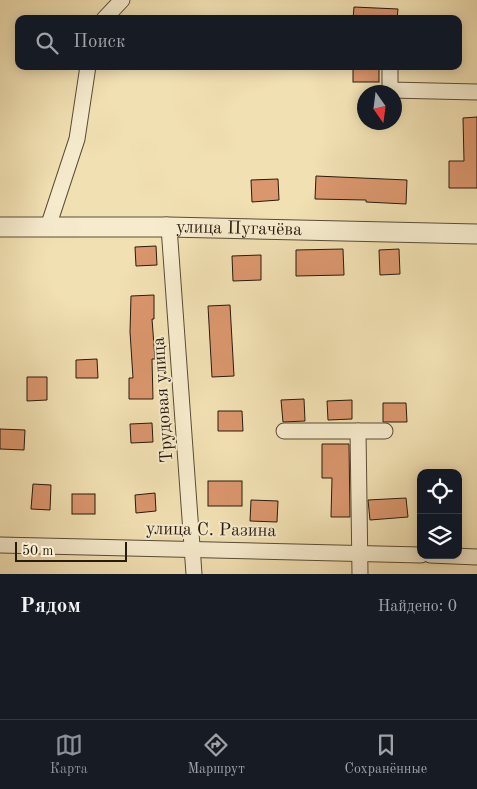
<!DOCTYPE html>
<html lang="ru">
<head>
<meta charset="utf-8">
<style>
  :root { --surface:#171b24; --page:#242831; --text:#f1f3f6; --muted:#9ea1a6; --line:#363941; --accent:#8c9099 }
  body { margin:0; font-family:"Old Standard TT",serif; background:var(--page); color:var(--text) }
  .controls { position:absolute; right:15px; bottom:15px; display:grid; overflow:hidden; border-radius:10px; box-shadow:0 2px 12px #0003 }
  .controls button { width:45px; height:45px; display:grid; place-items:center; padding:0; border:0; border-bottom:1px solid var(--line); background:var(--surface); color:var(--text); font:25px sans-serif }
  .compass { position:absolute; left:357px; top:85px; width:45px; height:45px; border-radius:50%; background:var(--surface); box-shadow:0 2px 12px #0003; rotate:166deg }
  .scale { position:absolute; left:15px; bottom:12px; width:112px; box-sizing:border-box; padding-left:5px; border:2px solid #281a0d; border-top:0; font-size:14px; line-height:18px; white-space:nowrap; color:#281a0d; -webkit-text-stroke:4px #f6ebcd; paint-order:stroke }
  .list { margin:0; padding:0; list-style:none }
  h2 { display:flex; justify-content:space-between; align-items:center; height:65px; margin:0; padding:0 20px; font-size:21px }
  h2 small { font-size:16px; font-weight:400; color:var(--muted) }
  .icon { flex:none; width:28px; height:28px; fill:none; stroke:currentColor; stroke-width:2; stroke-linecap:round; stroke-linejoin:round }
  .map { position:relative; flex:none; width:477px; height:574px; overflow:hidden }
  .search { position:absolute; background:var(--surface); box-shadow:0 2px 12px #0003; left:15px; right:15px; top:15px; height:55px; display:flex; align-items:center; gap:12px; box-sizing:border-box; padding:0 18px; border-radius:10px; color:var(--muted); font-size:19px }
  .sheet { height:145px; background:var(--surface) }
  nav { display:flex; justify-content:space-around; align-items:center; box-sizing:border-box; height:70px; border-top:1px solid var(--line); background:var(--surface); font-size:14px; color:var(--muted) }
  nav a { display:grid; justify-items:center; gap:2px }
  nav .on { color:var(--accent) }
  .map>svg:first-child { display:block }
  .building { fill:#da966d; stroke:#281a0d }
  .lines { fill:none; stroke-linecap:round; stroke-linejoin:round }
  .minor-casing { stroke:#5a4c36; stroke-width:17 }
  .tertiary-casing { stroke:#5a4c36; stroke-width:21 }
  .minor { stroke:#f6ebcd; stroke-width:15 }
  .tertiary { stroke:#f6ebcd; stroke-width:19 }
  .labels { text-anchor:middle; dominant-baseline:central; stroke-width:4; stroke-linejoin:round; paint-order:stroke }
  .street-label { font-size:18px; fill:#281a0d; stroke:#f6ebcd }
</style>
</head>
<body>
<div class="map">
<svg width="477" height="574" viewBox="0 0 477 574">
  <rect width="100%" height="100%" fill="#f1e0b2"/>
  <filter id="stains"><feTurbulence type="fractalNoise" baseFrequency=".004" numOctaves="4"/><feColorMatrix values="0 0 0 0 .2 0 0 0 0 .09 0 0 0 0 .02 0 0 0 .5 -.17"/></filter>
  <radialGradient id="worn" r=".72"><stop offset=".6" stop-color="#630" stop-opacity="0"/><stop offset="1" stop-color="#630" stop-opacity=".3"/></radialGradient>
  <g class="building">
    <polygon points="354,7 398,9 397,19 353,19"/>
    <rect x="353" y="66" width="26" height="16"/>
    <polygon points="477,117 477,188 449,188 449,161 464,161 463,118"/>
    <polygon points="316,176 407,180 406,204 366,202 366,200 315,199"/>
    <polygon points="278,179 279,200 252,202 251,180"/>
    <polygon points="156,246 157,265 136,266 135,247"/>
    <polygon points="343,249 344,275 296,276 296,250"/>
    <polygon points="399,249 400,274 380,275 379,250"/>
    <polygon points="261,255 261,280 233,281 232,256"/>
    <polygon points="154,295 154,319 152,319 155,359 152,359 153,399 129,399 129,378 133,378 130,332 131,296"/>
    <polygon points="230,305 234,376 212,377 208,306"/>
    <polygon points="97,359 98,378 76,378 76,360"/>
    <polygon points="27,377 47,377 47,400 27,401"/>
    <polygon points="304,399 305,421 283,422 281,400"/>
    <polygon points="352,400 352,419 328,420 327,401"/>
    <polygon points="383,403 406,403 407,422 383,422"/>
    <polygon points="218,411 242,411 243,431 218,431"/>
    <polygon points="152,423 153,442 131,443 130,424"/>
    <polygon points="0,429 25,430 24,450 0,449"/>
    <polygon points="322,444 349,444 350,517 331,517 332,478 322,478"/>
    <rect x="208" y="481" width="34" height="25"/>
    <polygon points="33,484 51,485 50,510 31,509"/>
    <polygon points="155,493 156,511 136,513 135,495"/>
    <rect x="72" y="494" width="23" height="20"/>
    <polygon points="406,498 408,517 370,520 368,500"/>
    <polygon points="251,500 278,501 277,522 250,521"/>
  </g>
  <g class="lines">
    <defs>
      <g id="minor">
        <polyline points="104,19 122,0"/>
        <polyline points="390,66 390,90 477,92"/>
        <polyline points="166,225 169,227 194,574"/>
        <polyline points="48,227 77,139 88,66"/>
        <polyline points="284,431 358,431 360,574"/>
        <polyline points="358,431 385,431"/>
        <polyline points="0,545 421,555"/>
        <polyline points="430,555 477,557"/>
      </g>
      <g id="tertiary">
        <path id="s1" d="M0,227h169l308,7"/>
      </g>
    </defs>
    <use href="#minor" class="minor-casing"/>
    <use href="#tertiary" class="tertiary-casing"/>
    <use href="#minor" class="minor"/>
    <use href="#tertiary" class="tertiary"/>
  </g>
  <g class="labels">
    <g class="street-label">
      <text stroke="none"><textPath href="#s1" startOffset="239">улица Пугачёва</textPath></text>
      <text transform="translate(163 400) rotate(-94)">Трудовая улица</text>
      <text transform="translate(211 530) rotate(1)">улица С. Разина</text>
    </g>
  </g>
  <rect width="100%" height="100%" filter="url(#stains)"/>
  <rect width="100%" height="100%" fill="url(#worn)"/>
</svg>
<div class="controls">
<button><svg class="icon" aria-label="locate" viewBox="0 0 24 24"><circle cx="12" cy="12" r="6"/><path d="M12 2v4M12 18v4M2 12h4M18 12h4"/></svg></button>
<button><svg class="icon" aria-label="layers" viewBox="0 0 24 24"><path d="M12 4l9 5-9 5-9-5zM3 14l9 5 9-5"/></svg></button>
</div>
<svg class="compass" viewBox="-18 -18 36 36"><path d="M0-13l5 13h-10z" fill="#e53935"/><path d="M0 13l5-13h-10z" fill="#9ea1a6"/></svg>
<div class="scale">50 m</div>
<div class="search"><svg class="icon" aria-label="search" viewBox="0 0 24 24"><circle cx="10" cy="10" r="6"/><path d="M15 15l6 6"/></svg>Поиск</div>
</div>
<section class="sheet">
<h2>Рядом<small>Найдено: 0</small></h2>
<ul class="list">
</ul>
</section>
<nav>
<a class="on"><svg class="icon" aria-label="map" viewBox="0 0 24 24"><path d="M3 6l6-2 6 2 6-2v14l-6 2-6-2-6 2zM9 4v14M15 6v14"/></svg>Карта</a>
<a><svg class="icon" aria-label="directions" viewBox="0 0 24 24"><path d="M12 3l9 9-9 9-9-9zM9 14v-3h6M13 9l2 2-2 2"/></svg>Маршрут</a>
<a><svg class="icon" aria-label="saved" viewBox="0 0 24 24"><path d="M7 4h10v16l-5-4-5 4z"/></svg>Сохранённые</a>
</nav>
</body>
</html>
